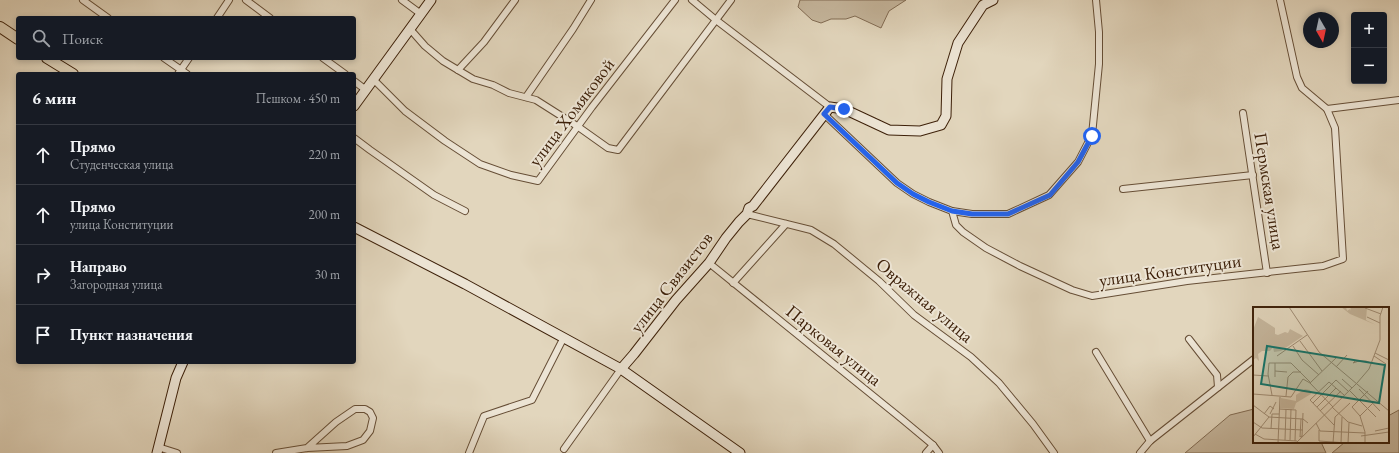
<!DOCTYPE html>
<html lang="ru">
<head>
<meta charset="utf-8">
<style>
  :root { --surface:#171b24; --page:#20242c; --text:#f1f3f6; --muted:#9ea1a6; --line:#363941 }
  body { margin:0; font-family:"EB Garamond",serif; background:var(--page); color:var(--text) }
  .controls { position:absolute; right:12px; top:12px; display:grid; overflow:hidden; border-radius:4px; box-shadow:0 2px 6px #0003 }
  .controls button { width:36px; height:36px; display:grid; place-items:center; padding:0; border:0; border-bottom:1px solid var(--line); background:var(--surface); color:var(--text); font:20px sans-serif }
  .compass { position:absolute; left:1303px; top:12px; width:36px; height:36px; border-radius:50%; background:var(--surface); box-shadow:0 2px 6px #0003; rotate:171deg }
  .stop { position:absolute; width:12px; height:12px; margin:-9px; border:3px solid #2563eb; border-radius:50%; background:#fff }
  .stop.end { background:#2563eb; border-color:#fff; box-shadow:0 1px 4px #0008 }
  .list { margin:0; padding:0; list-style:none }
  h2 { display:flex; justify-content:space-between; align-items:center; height:52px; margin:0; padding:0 16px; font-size:17px }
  h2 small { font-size:13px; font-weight:400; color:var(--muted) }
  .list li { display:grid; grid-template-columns:26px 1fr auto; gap:12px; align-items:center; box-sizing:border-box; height:60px; padding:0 16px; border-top:1px solid var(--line) }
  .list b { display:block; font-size:15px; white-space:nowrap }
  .list p { margin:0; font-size:13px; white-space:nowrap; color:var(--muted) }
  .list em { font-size:13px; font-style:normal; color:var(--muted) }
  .icon { flex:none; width:22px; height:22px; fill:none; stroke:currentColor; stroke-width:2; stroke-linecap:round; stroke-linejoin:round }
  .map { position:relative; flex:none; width:1399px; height:453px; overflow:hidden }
  .search { position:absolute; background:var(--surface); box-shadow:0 2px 6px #0003; left:16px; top:16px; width:340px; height:44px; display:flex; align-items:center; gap:10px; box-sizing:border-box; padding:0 14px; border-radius:4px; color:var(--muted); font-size:15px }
  .panel { position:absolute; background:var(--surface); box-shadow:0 2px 6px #0003; left:16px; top:72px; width:340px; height:292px; border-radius:4px }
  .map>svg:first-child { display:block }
  .green { fill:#c6b79e; stroke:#826c54 }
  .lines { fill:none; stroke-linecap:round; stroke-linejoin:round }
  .street-casing { stroke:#664e36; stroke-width:8 }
  .secondary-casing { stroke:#3d2009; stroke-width:11 }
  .primary-casing { stroke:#3d2009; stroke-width:12 }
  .street { stroke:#ece4d4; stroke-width:6 }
  .secondary { stroke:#ece4d4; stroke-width:9 }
  .primary { stroke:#e2d6bd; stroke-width:10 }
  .route { stroke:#2563eb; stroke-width:5 }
  .labels { text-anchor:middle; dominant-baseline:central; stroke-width:4; stroke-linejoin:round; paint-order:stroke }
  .street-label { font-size:18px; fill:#3d2009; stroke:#ece4d4 }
  .inset-road { fill:none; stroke:#a08d75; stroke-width:1 }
  .view { fill:#0f766e; fill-opacity:0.15; stroke:#0f766e; stroke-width:2 }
  .inset-edge { fill:none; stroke:#3d2009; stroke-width:2 }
</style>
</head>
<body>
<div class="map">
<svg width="1399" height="453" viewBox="0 0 1399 453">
  <rect width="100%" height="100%" fill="#e2d6bd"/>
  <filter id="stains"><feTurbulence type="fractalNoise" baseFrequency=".005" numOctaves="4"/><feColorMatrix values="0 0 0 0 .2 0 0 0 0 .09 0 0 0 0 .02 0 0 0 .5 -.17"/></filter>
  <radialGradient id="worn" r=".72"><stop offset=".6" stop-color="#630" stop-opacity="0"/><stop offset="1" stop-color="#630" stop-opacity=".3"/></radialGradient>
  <g class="green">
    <polygon points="800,0 906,0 889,11 881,28 855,16 846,19 831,19 821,23 812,20 798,7"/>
    <polygon points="1254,409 1254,442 1321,442 1326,453 1185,453 1230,415"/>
    <polygon points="1399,410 1399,453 1332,453 1345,442 1388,442 1388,416"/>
  </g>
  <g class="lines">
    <defs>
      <g id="street">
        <polyline points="83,0 108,18"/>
        <polyline points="246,0 270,18"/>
        <polyline points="402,0 421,14"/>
        <polyline points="692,0 716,20 830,107"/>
        <polyline points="217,18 229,0"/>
        <polyline points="410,29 425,46 443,61 473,79 493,85 509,93 536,100 577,126 608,148 618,150 731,0"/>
        <polyline points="164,58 187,74"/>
        <polyline points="323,58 345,74"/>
        <polyline points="458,70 484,42 515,0"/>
        <polyline points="178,74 189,58"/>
        <polyline points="373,79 405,111 445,141 480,164 511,175 538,181 592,107 675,0"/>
        <polyline points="354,81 366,90"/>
        <polyline points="526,97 573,29 591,0"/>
        <polyline points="1327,109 1399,100"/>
        <polyline points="1243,113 1267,273"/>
        <polyline points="824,114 897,183 913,194 929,202 952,211 956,225 963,232 986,248 1020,266 1072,290 1092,296 1187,281 1323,266 1343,259 1335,128 1327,109 1302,88 1297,77 1280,0"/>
        <polyline points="354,138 370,150 434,195 465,211"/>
        <polyline points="1123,189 1253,175"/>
        <polyline points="952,211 972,214 1008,214 1049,195 1078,162 1092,135 1099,64 1099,32 1096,0"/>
        <polyline points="747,214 811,230 834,244 879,281 914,315 971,357 999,383 1033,424 1054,453"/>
        <polyline points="709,263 903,420 933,445 939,453"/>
        <polyline points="733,283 786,224"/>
        <polyline points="1189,339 1217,375 1218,387"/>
        <polyline points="1096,352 1150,441"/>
        <polyline points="158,447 177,453"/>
        <polyline points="564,449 621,369"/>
        <polyline points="276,453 307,448 347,446 363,440 370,431 373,418 370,412 365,409 355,409 336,422 307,448"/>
        <polyline points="469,453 484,416 532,400 564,337"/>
        <polyline points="926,453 933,445"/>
        <polyline points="1140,453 1150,441 1254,359"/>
      </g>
      <g id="secondary">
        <polyline points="354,106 431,0"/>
        <polyline points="354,227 465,284 621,369 740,453"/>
        <polyline points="621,369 634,354 676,300 709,263 726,238 739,222 747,214 749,208 753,206 830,107 844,109 889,130 920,131 941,125 946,116 947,79 958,43 983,5 993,0"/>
        <polyline points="157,453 176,378 183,362"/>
      </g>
      <g id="primary">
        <polyline points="0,27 18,39"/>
        <polyline points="47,58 73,74"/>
      </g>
    </defs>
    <use href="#street" class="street-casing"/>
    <use href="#secondary" class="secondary-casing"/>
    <use href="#primary" class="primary-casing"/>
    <use href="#street" class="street"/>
    <use href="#secondary" class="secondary"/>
    <use href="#primary" class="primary"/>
  </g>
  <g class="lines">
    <polyline class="route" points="844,109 830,107 824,114 897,183 913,194 929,202 952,211 972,214 1008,214 1050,195 1078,162 1092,136"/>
  </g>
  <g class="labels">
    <g class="street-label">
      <text transform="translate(571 112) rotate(-53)">улица Хомяковой</text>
      <text transform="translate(1270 191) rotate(81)">Пермская улица</text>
      <text transform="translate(1170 270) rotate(-8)">улица Конституции</text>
      <text transform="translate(671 282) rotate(-52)">улица Связистов</text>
      <text transform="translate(925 300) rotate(40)">Овражная улица</text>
      <text transform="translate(834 345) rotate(39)">Парковая улица</text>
    </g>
  </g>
  <g transform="translate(1253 307)">
    <rect width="136" height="136" fill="#e2d6bd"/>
    <path d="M88,0h5l1,4 3,-2v2l1,-4h16l-1,13 10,5 -26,-11zM5,10l17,11v6l3,1 7,-3 3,1 2,-4 13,7 -22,15 -7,1 -1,-5 -3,4h-8l-4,3 1,7 -3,-3 -3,2v-30zM52,82l5,1 1,4 -15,9 -2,6 -14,-1 1,-10 15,3v-6z" fill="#c6b79e"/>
    <path class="inset-road" d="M36,0l30,45 70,59M112,1l16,6M114,10l13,6M47,34l22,30M40,39l9,14 17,15M122,46l14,7M24,49l30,-21M121,49l12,8M106,54l-6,2 2,-2h11l5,2M83,60l11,-12M22,64l12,1M0,68l15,1M22,70v-14M89,72l10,9M57,76l27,-26M104,76l12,-14 11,-29v-24l3,-9M106,82l21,22M96,83l27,27M0,87l38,3 12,-18 7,4 23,24M19,88l-4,-21 1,-11h22l19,19M33,89l2,-19 5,-5h8M60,96l23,-23 12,11M0,98l16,12 34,2 5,4M64,100l19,-19M79,100l16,15 14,4M26,102l17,1 -1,31M67,104l21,-20M11,107l6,-8 4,3M17,107l6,-12M107,109l13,-13M48,112l-1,18 2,-1M0,115l9,6 41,2M63,116l4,8 45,2M81,118l-24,-25 19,-18 15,13M18,122l1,-15h7M66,123v11l28,2M122,124l14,-3M2,127l9,5 33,2M108,129l28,-4M0,130l16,-20M49,130l1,-24M32,133l1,-31M37,133l1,-31M25,136l2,-46M43,136l61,-60M80,136l2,-26 15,-14M88,136l1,-26M95,136l1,-20M112,136v-11l-5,-16 -8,-9 16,-16"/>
    <path class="view" d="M14,39l118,19 -6,38 -118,-19z"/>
    <rect width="136" height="136" class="inset-edge"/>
  </g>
  <rect width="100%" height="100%" filter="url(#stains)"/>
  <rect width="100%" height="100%" fill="url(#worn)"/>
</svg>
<div class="controls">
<button>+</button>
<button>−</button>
</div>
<svg class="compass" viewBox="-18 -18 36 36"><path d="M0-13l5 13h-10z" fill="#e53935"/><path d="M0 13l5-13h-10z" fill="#9ea1a6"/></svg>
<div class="stop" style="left:1092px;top:136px"></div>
<div class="stop end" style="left:844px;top:109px"></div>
<div class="search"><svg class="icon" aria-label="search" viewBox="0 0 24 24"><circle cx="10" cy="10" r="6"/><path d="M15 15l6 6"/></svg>Поиск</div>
<section class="panel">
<h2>6 мин<small>Пешком · 450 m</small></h2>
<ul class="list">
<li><svg class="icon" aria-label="ahead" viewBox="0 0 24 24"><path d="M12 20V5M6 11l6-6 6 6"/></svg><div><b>Прямо</b><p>Студенческая улица</p></div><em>220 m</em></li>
<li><svg class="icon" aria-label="ahead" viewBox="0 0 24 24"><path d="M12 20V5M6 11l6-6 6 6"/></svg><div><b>Прямо</b><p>улица Конституции</p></div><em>200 m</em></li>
<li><svg class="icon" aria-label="right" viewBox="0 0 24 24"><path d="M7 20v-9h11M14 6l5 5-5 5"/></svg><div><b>Направо</b><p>Загородная улица</p></div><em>30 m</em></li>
<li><svg class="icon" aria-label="arrive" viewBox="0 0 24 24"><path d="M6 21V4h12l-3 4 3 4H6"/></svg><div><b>Пункт назначения</b></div></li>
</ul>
</section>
</div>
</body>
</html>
